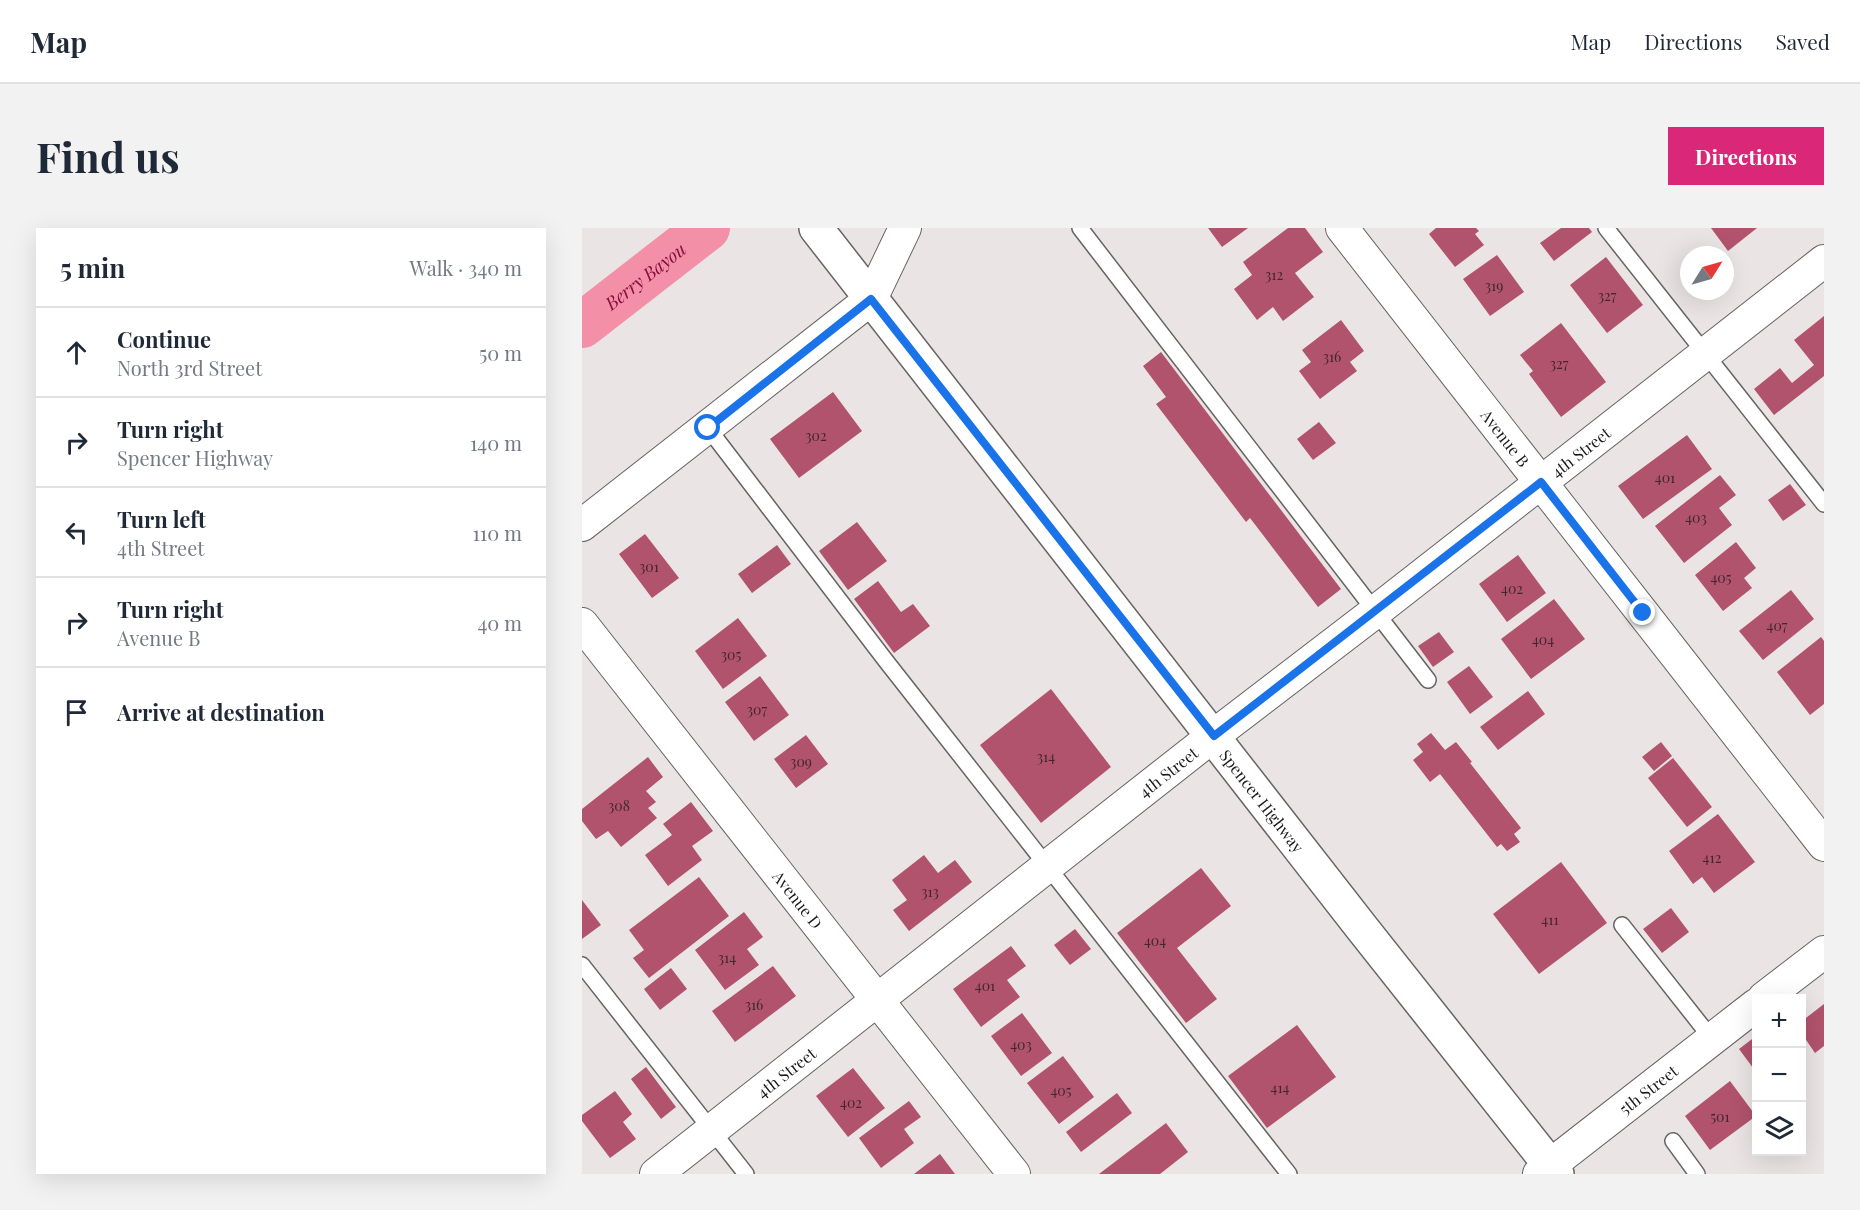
<!DOCTYPE html>
<html lang="en">
<head>
<meta charset="utf-8">
<style>
  :root { --surface:#fff; --page:#f2f2f3; --text:#1f2937; --muted:#747a83; --line:#e0e1e3; --accent:#db2777 }
  body { margin:0; font-family:"Playfair Display",serif; background:var(--page); color:var(--text) }
  .controls { position:absolute; right:18px; bottom:18px; display:grid; overflow:hidden; border-radius:0px; box-shadow:0 6px 24px #0002 }
  .controls button { width:54px; height:54px; display:grid; place-items:center; padding:0; border:0; border-bottom:2px solid var(--line); background:var(--surface); color:var(--text); font:30px sans-serif }
  .compass { position:absolute; left:1098px; top:18px; width:54px; height:54px; border-radius:50%; background:var(--surface); box-shadow:0 6px 24px #0002; rotate:53deg }
  .stop { position:absolute; width:18px; height:18px; margin:-14px; border:4px solid #1a73e8; border-radius:50%; background:#fff }
  .stop.end { background:#1a73e8; border-color:#fff; box-shadow:0 2px 6px #0008 }
  .list { margin:0; padding:0; list-style:none }
  h2 { display:flex; justify-content:space-between; align-items:center; height:78px; margin:0; padding:0 24px; font-size:26px }
  h2 small { font-size:20px; font-weight:400; color:var(--muted) }
  .list li { display:grid; grid-template-columns:39px 1fr auto; gap:18px; align-items:center; box-sizing:border-box; height:90px; padding:0 24px; border-top:2px solid var(--line) }
  .list b { display:block; font-size:22px; white-space:nowrap }
  .list p { margin:0; font-size:20px; white-space:nowrap; color:var(--muted) }
  .list em { font-size:20px; font-style:normal; color:var(--muted) }
  .icon { flex:none; width:33px; height:33px; fill:none; stroke:currentColor; stroke-width:2; stroke-linecap:round; stroke-linejoin:round }
  .map { position:relative; flex:none; width:1242px; height:946px; overflow:hidden; border-radius:0px }
  header { display:flex; align-items:center; gap:36px; box-sizing:border-box; height:84px; padding:0 30px; background:var(--surface); border-bottom:2px solid var(--line) }
  header strong { font-size:28px }
  nav { display:flex; gap:33px; margin-inline-start:auto; font-size:21px }
  .intro { display:flex; align-items:center; justify-content:space-between; box-sizing:border-box; height:144px; padding:0 36px }
  h1 { margin:0; font-size:42px }
  .button { padding:15px 27px; border-radius:0px; background:var(--accent); color:#fff; font-size:21px; font-weight:700 }
  main { display:flex; gap:36px; padding:0 36px }
  aside { flex:1; background:var(--surface); border-radius:0px; box-shadow:0 6px 24px #0002 }
  .map>svg:first-child { display:block }
  .lines { fill:none; stroke-linecap:round; stroke-linejoin:round }
  .river { stroke:#f38fa6; stroke-width:46 }
  .building { fill:#b1536c }
  .lane-casing { stroke:#676263; stroke-width:18 }
  .street-casing { stroke:#676263; stroke-width:34 }
  .primary-casing { stroke:#676263; stroke-width:36 }
  .lane { stroke:#fff; stroke-width:15 }
  .street { stroke:#fff; stroke-width:32 }
  .primary { stroke:#fff; stroke-width:33 }
  .route { stroke:#1a73e8; stroke-width:8 }
  .labels { text-anchor:middle; dominant-baseline:central; stroke-width:4.5; stroke-linejoin:round; paint-order:stroke }
  .number-label { font-size:14px; fill:#40272d }
  .street-label { font-size:16px; fill:#1a1818; stroke:#fff }
  .water-label { font-size:18px; font-style:italic; fill:#860d3d; stroke:#fff }
</style>
</head>
<body>
<header>
<strong>Map</strong>
<nav><a>Map</a><a>Directions</a><a>Saved</a></nav>
</header>
<div class="intro"><h1>Find us</h1><a class="button">Directions</a></div>
<main>
<aside>
<h2>5 min<small>Walk · 340 m</small></h2>
<ul class="list">
<li><svg class="icon" aria-label="ahead" viewBox="0 0 24 24"><path d="M12 20V5M6 11l6-6 6 6"/></svg><div><b>Continue</b><p>North 3rd Street</p></div><em>50 m</em></li>
<li><svg class="icon" aria-label="right" viewBox="0 0 24 24"><path d="M7 20v-9h11M14 6l5 5-5 5"/></svg><div><b>Turn right</b><p>Spencer Highway</p></div><em>140 m</em></li>
<li><svg class="icon" aria-label="left" viewBox="0 0 24 24"><path d="M17 20v-9H6M10 6l-5 5 5 5"/></svg><div><b>Turn left</b><p>4th Street</p></div><em>110 m</em></li>
<li><svg class="icon" aria-label="right" viewBox="0 0 24 24"><path d="M7 20v-9h11M14 6l5 5-5 5"/></svg><div><b>Turn right</b><p>Avenue B</p></div><em>40 m</em></li>
<li><svg class="icon" aria-label="arrive" viewBox="0 0 24 24"><path d="M6 21V4h12l-3 4 3 4H6"/></svg><div><b>Arrive at destination</b></div></li>
</ul>
</aside>
<div class="map">
<svg width="1242" height="946" viewBox="0 0 1242 946">
  <rect width="100%" height="100%" fill="#eae4e5"/>
  <g class="lines">
    <path class="river" id="s1" d="M0,97l125,-97"/>
  </g>
  <g class="building">
    <polygon points="626,0 666,0 640,19"/>
    <polygon points="706,0 723,0 741,24 713,45 732,69 701,93 691,79 675,92 652,61 670,47 661,34"/>
    <polygon points="854,0 894,0 897,3 893,6 902,17 873,39 847,6"/>
    <polygon points="979,0 1007,0 1010,4 972,33 958,15"/>
    <polygon points="1129,0 1175,0 1146,23"/>
    <polygon points="915,27 942,64 908,88 881,51"/>
    <polygon points="1024,29 1061,77 1025,105 988,57"/>
    <polygon points="1242,88 1242,148 1192,187 1172,161 1198,140 1210,155 1232,137 1212,112"/>
    <polygon points="759,92 782,123 768,134 775,143 738,171 717,143 729,134 720,122"/>
    <polygon points="979,95 1024,154 979,189 947,146 951,143 938,127"/>
    <polygon points="579,124 759,361 736,379 668,290 664,294 574,176 584,169 561,138"/>
    <polygon points="251,164 280,203 217,250 188,211"/>
    <polygon points="737,194 754,215 731,232 715,211"/>
    <polygon points="1105,207 1130,241 1061,291 1036,258"/>
    <polygon points="1138,247 1154,267 1137,280 1150,297 1102,335 1073,298"/>
    <polygon points="1208,256 1224,277 1201,293 1186,272"/>
    <polygon points="275,294 305,333 266,362 237,323"/>
    <polygon points="63,306 97,350 70,370 37,326"/>
    <polygon points="1154,314 1174,340 1162,350 1170,360 1141,383 1113,347"/>
    <polygon points="195,317 209,336 170,365 156,346"/>
    <polygon points="936,327 964,365 925,394 897,356"/>
    <polygon points="296,353 319,384 331,376 348,398 312,425 272,371"/>
    <polygon points="1209,362 1232,391 1181,432 1157,403"/>
    <polygon points="972,371 1003,411 949,451 919,411"/>
    <polygon points="156,390 185,428 141,461 113,423"/>
    <polygon points="857,404 872,424 851,439 836,418"/>
    <polygon points="1239,409 1242,413 1242,476 1228,487 1195,444"/>
    <polygon points="887,438 911,469 888,486 865,454"/>
    <polygon points="178,448 207,487 172,513 143,474"/>
    <polygon points="469,461 529,539 459,595 398,517"/>
    <polygon points="946,463 963,486 916,522 898,499"/>
    <polygon points="849,505 863,522 874,514 890,534 888,535 939,600 932,606 938,614 925,623 919,616 915,619 858,546 848,554 831,532 841,524 835,516"/>
    <polygon points="224,507 246,536 214,560 192,531"/>
    <polygon points="1079,514 1090,528 1072,543 1060,529"/>
    <polygon points="66,529 81,549 64,563 74,574 66,580 75,590 39,619 26,603 14,611 0,593 0,581"/>
    <polygon points="1091,530 1130,579 1105,599 1066,550"/>
    <polygon points="109,574 131,603 110,618 120,632 86,658 63,627 90,607 81,596"/>
    <polygon points="1136,586 1173,634 1132,665 1120,649 1111,656 1087,623"/>
    <polygon points="342,627 356,645 373,632 390,654 327,703 311,682 325,672 310,652"/>
    <polygon points="979,634 1025,695 957,746 911,686"/>
    <polygon points="619,640 649,678 595,720 635,771 604,795 535,705"/>
    <polygon points="117,649 147,688 67,750 51,730 62,722 47,702"/>
    <polygon points="0,672 19,697 0,711"/>
    <polygon points="1089,680 1107,704 1080,725 1061,701"/>
    <polygon points="162,684 181,709 165,721 177,737 143,762 113,722"/>
    <polygon points="493,701 509,721 488,737 472,717"/>
    <polygon points="429,718 444,738 425,752 438,769 399,799 371,761"/>
    <polygon points="191,738 214,768 153,814 130,783"/>
    <polygon points="89,740 105,761 78,782 62,761"/>
    <polygon points="1242,776 1242,818 1233,825 1220,806 1220,793"/>
    <polygon points="440,785 470,825 439,848 409,808"/>
    <polygon points="715,797 754,849 685,900 646,848"/>
    <polygon points="1174,808 1174,844 1157,821"/>
    <polygon points="481,828 512,869 477,896 445,855"/>
    <polygon points="64,839 94,879 79,891 49,851"/>
    <polygon points="271,840 303,880 266,909 234,868"/>
    <polygon points="1148,853 1174,888 1128,922 1103,888"/>
    <polygon points="33,863 50,886 41,894 54,911 28,930 0,893 0,887"/>
    <polygon points="535,865 550,885 499,924 484,904"/>
    <polygon points="327,873 339,889 322,901 332,915 299,940 277,910"/>
    <polygon points="584,895 606,924 578,946 517,946"/>
    <polygon points="358,926 373,946 332,946"/>
  </g>
  <g class="lines">
    <defs>
      <g id="lane">
        <polyline points="498,0 846,452"/>
        <polyline points="1024,0 1242,276"/>
        <polyline points="126,200 304,433 707,946"/>
        <polyline points="1040,697 1130,811"/>
        <polyline points="0,737 164,946"/>
        <polyline points="1091,913 1115,946"/>
      </g>
      <g id="street">
        <path id="s2" d="M760,0l482,617"/>
        <polyline points="0,297 289,71 323,0"/>
        <path id="s3" d="M0,396l432,550"/>
        <polyline points="1182,770 1242,724"/>
        <path id="s4" d="M74,946l557,-438 162,-124 449,-351"/>
        <path id="s5" d="M957,946l217,-169"/>
      </g>
      <g id="primary">
        <path id="s6" d="M234,0l546,700 195,246"/>
      </g>
    </defs>
    <use href="#lane" class="lane-casing"/>
    <use href="#street" class="street-casing"/>
    <use href="#primary" class="primary-casing"/>
    <use href="#lane" class="lane"/>
    <use href="#street" class="street"/>
    <use href="#primary" class="primary"/>
  </g>
  <g class="lines">
    <polyline class="route" points="126,200 289,71 632,508 959,254 1061,385"/>
  </g>
  <g class="labels">
    <g class="number-label">
      <text x="692" y="46">312</text>
      <text x="912" y="57">319</text>
      <text x="1025" y="67">327</text>
      <text x="750" y="128">316</text>
      <text x="977" y="135">327</text>
      <text x="234" y="207">302</text>
      <text x="1083" y="249">401</text>
      <text x="1114" y="289">403</text>
      <text x="67" y="338">301</text>
      <text x="1139" y="349">405</text>
      <text x="930" y="360">402</text>
      <text x="1195" y="397">407</text>
      <text x="961" y="411">404</text>
      <text x="149" y="426">305</text>
      <text x="175" y="481">307</text>
      <text x="464" y="528">314</text>
      <text x="219" y="533">309</text>
      <text x="37" y="577">308</text>
      <text x="1130" y="629">412</text>
      <text x="348" y="663">313</text>
      <text x="968" y="691">411</text>
      <text x="573" y="712">404</text>
      <text x="145" y="729">314</text>
      <text x="403" y="757">401</text>
      <text x="172" y="776">316</text>
      <text x="439" y="816">403</text>
      <text x="698" y="859">414</text>
      <text x="479" y="862">405</text>
      <text x="269" y="874">402</text>
      <text x="1138" y="888">501</text>
    </g>
    <g class="street-label">
      <text stroke="none"><textPath href="#s2" startOffset="266">Avenue B</textPath></text>
      <text stroke="none"><textPath href="#s4" startOffset="1173">4th Street</textPath></text>
      <text stroke="none"><textPath href="#s4" startOffset="651">4th Street</textPath></text>
      <text stroke="none"><textPath href="#s6" startOffset="726">Spencer Highway</textPath></text>
      <text stroke="none"><textPath href="#s3" startOffset="350">Avenue D</textPath></text>
      <text stroke="none"><textPath href="#s4" startOffset="165">4th Street</textPath></text>
      <text stroke="none"><textPath href="#s5" startOffset="138">5th Street</textPath></text>
    </g>
    <g class="water-label">
      <text stroke="none"><textPath href="#s1" startOffset="80">Berry Bayou</textPath></text>
    </g>
  </g>
</svg>
<div class="controls">
<button>+</button>
<button>−</button>
<button><svg class="icon" aria-label="layers" viewBox="0 0 24 24"><path d="M12 4l9 5-9 5-9-5zM3 14l9 5 9-5"/></svg></button>
</div>
<svg class="compass" viewBox="-18 -18 36 36"><path d="M0-13l5 13h-10z" fill="#e53935"/><path d="M0 13l5-13h-10z" fill="#747a83"/></svg>
<div class="stop" style="left:126px;top:200px"></div>
<div class="stop end" style="left:1061px;top:385px"></div>
</div>
</main>
</body>
</html>
